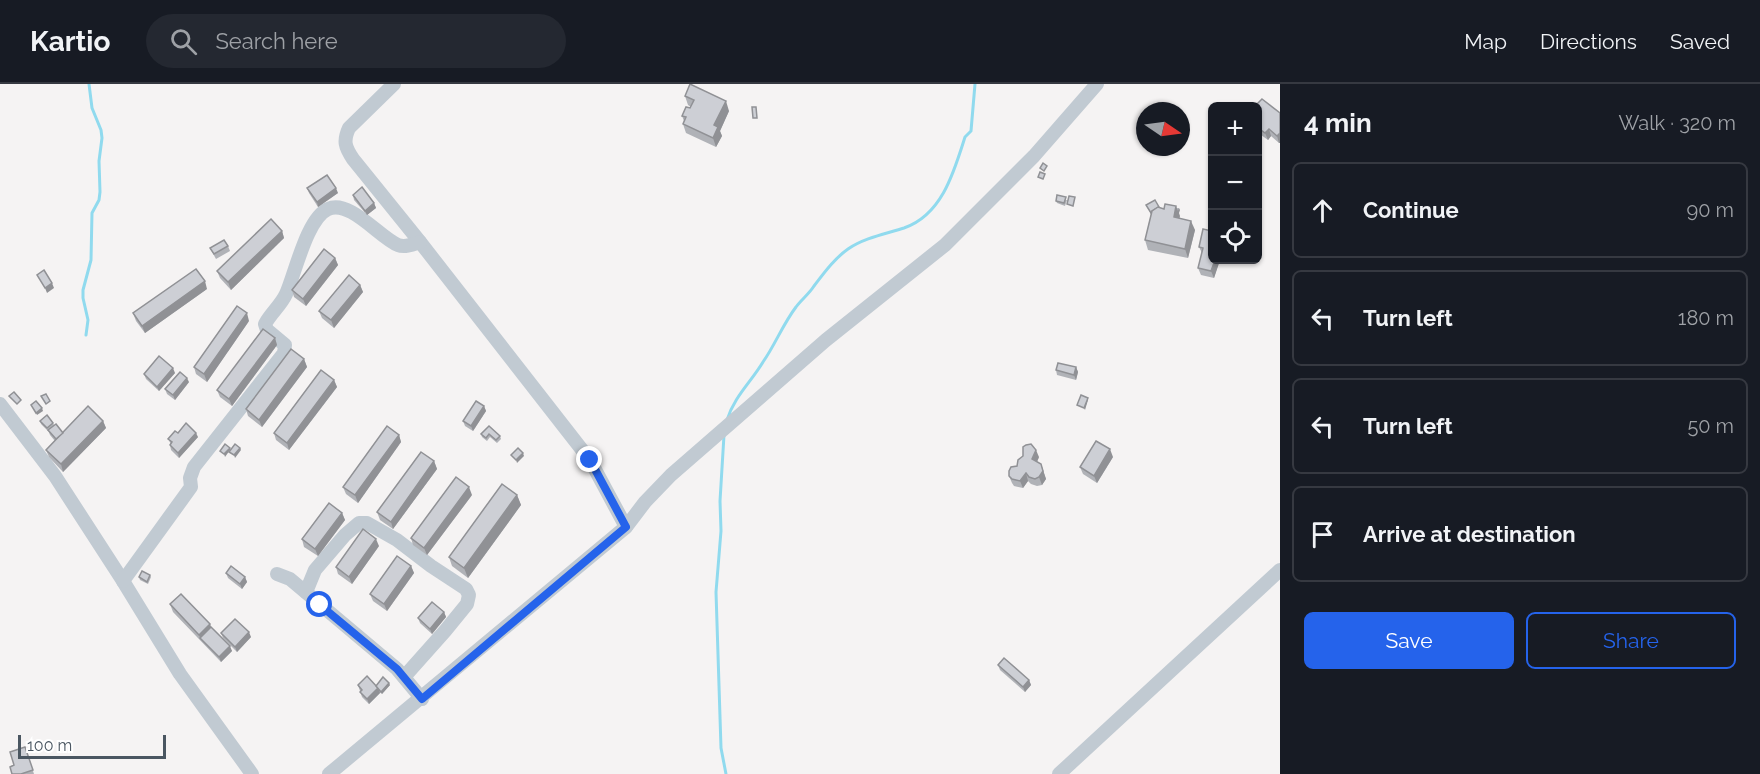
<!DOCTYPE html>
<html lang="en">
<head>
<meta charset="utf-8">
<style>
  :root { --surface:#171b24; --page:#242831; --text:#f1f3f6; --muted:#9ea1a6; --line:#363941; --accent:#2563eb }
  body { margin:0; font-family:Raleway,sans-serif; background:var(--page); color:var(--text) }
  .controls { position:absolute; right:18px; top:18px; display:grid; overflow:hidden; border-radius:9px; box-shadow:0 2px 4px #0004 }
  .controls button { width:54px; height:54px; display:grid; place-items:center; padding:0; border:0; border-bottom:2px solid var(--line); background:var(--surface); color:var(--text); font:30px sans-serif }
  .compass { position:absolute; left:1136px; top:18px; width:54px; height:54px; border-radius:50%; background:var(--surface); box-shadow:0 2px 4px #0004; rotate:103deg }
  .scale { position:absolute; left:18px; bottom:15px; width:148px; box-sizing:border-box; padding-left:6px; border:3px solid #4a5661; border-top:0; font-size:16px; line-height:21px; white-space:nowrap; color:#4a5661; -webkit-text-stroke:4px #fff; paint-order:stroke }
  .stop { position:absolute; width:18px; height:18px; margin:-14px; border:4px solid #2563eb; border-radius:50%; background:#fff }
  .stop.end { background:#2563eb; border-color:#fff; box-shadow:0 2px 6px #0008 }
  .list { margin:0; padding:0; list-style:none }
  h2 { display:flex; justify-content:space-between; align-items:center; height:78px; margin:0; padding:0 24px; font-size:26px }
  h2 small { font-size:20px; font-weight:400; color:var(--muted) }
  .list li { display:grid; grid-template-columns:39px 1fr auto; gap:18px; align-items:center; box-sizing:border-box; height:96px; margin:0 12px 12px; padding:0 12px; border:2px solid var(--line); border-radius:9px }
  .list b { display:block; font-size:22px; white-space:nowrap }
  .list em { font-size:20px; font-style:normal; color:var(--muted) }
  .actions { display:flex; gap:12px; padding:18px 24px }
  .actions a { flex:1; padding:14px 0; border:2px solid var(--accent); border-radius:9px; text-align:center; font-size:21px; color:var(--accent) }
  .actions .main { background:var(--accent); color:#fff }
  .icon { flex:none; width:33px; height:33px; fill:none; stroke:currentColor; stroke-width:2; stroke-linecap:round; stroke-linejoin:round }
  .map { position:relative; flex:none; width:1280px; height:690px; overflow:hidden }
  header { display:flex; align-items:center; gap:36px; box-sizing:border-box; height:84px; padding:0 30px; background:var(--surface); border-bottom:2px solid var(--line) }
  header strong { font-size:28px }
  nav { display:flex; gap:33px; margin-inline-start:auto; font-size:21px }
  .search { width:420px; height:54px; background:var(--page); display:flex; align-items:center; gap:15px; box-sizing:border-box; padding:0 21px; border-radius:33px; color:var(--muted); font-size:22px }
  main { display:flex }
  aside { flex:1; background:var(--surface) }
  .map>svg:first-child { display:block }
  .lines { fill:none; stroke-linecap:round; stroke-linejoin:round }
  .stream { stroke:#90daee; stroke-width:3 }
  .minor { stroke:#c1cad2; stroke-width:14 }
  .wall { fill:#b0b2b7 }
  .shaded-wall { fill:#909195 }
  .building { fill:#cdcfd5; stroke:#909195; stroke-width:1.5 }
  .route { stroke:#2563eb; stroke-width:8 }
</style>
</head>
<body>
<header>
<strong>Kartio</strong>
<div class="search"><svg class="icon" aria-label="search" viewBox="0 0 24 24"><circle cx="10" cy="10" r="6"/><path d="M15 15l6 6"/></svg>Search here</div>
<nav><a>Map</a><a>Directions</a><a>Saved</a></nav>
</header>
<main>
<div class="map">
<svg width="1280" height="690" viewBox="0 0 1280 690">
  <rect width="100%" height="100%" fill="#f5f3f3"/>
  <g class="lines">
    <g class="stream">
      <polyline points="86,251 88,236 83,214 83,206 91,176 92,129 99,116 100,108 99,77 102,54 101,46 92,24 89,0"/>
      <path d="M727,336c7,-23 24,-38 36,-58 12,-17 20,-38 33,-55 5,-7 13,-13 18,-21 10,-13 20,-27 34,-37 16,-11 37,-15 56,-21 38,-13 50,-56 61,-91l6,-6 4,-47"/>
      <polyline points="724,351 720,417 721,447 716,508 721,664 726,690"/>
    </g>
    <g class="minor">
      <path d="M394,0l-45,44c-6,13 -4,19 4,31l67,83 170,218 36,67"/>
      <polyline points="0,320 55,392 123,497 180,590 252,690"/>
      <polyline points="277,490 290,495 397,585 422,615"/>
      <path d="M123,497l68,-94 -1,-9 4,-11 90,-114 1,-8 -18,-15 -2,-6c6,-11 16,-19 21,-30 9,-20 21,-76 42,-85 22,-10 52,29 70,36 7,3 16,-1 22,-3"/>
      <polyline points="306,508 315,486 345,451 359,439 367,439 397,456 431,482 466,505 469,511 467,520 445,547 404,593"/>
      <polyline points="329,690 626,443 645,418 671,391 826,256 945,161 1034,72 1097,0"/>
      <polyline points="1059,690 1280,486"/>
    </g>
  </g>
  <g class="wall">
    <polygon points="685,12 729,27 720,47 722,52 716,63 686,49 683,40 684,37 682,32 691,23 688,21"/>
    <polygon points="1257,22 1280,29 1279,59 1271,52 1268,56 1257,48"/>
    <polygon points="307,104 338,109 318,123 309,109"/>
    <polygon points="353,111 374,119 376,124 367,131 354,116"/>
    <polygon points="1067,116 1065,122 1057,119 1056,117"/>
    <polygon points="1146,121 1164,125 1179,124 1179,134 1195,146 1188,174 1148,166 1145,156 1151,130"/>
    <polygon points="1203,145 1212,176 1220,176 1214,194 1201,191 1198,184 1202,169 1199,163"/>
    <polygon points="282,147 284,154 231,206 220,194 217,187"/>
    <polygon points="228,162 230,167 216,175 210,164"/>
    <polygon points="335,174 338,181 306,222 294,213 292,206"/>
    <polygon points="360,201 363,208 334,244 322,234 319,227"/>
    <polygon points="207,205 145,249 136,237 133,229"/>
    <polygon points="249,237 207,298 196,290 194,283"/>
    <polygon points="275,254 277,261 232,322 220,313 217,306"/>
    <polygon points="304,275 307,283 262,343 248,332 246,325"/>
    <polygon points="1076,283 1078,288 1076,296 1057,291 1056,286"/>
    <polygon points="175,289 159,307 146,295 144,290"/>
    <polygon points="334,296 337,303 289,366 276,356 274,349"/>
    <polygon points="189,298 175,316 167,310 165,305"/>
    <polygon points="484,322 486,327 473,347 465,342 463,337"/>
    <polygon points="40,337 53,339 54,341 63,349 103,337 106,344 63,388 49,373 46,366 55,357 50,351 48,346 48,347 41,340"/>
    <polygon points="178,349 198,353 179,374 171,366 170,361 171,360 168,355"/>
    <polygon points="481,350 500,352 501,355 497,359 490,353 487,357 482,353"/>
    <polygon points="399,351 401,358 358,419 346,410 343,403"/>
    <polygon points="1039,373 1037,378 1041,380 1046,395 1042,401 1037,402 1031,400 1028,397 1023,404 1014,402 1012,399 1009,392 1017,382"/>
    <polygon points="1113,373 1097,399 1083,390 1080,383"/>
    <polygon points="434,377 437,385 393,445 380,436 377,428"/>
    <polygon points="472,411 427,471 413,461 411,454"/>
    <polygon points="517,411 521,421 468,494 452,482 449,473"/>
    <polygon points="342,429 345,436 318,472 304,463 302,455"/>
    <polygon points="379,462 352,500 338,490 336,483"/>
    <polygon points="411,482 414,489 387,527 373,517 370,510"/>
    <polygon points="226,489 245,493 247,498 242,505 228,494"/>
    <polygon points="150,491 151,493 148,500 140,496 139,493"/>
    <polygon points="170,520 210,540 211,543 232,567 221,578 173,528"/>
    <polygon points="444,528 446,533 432,550 420,539 418,534"/>
    <polygon points="221,549 251,553 237,568 223,554"/>
    <polygon points="998,581 1029,596 1031,601 1025,608 1000,586"/>
    <polygon points="358,601 376,602 390,601 382,610 380,608 380,609 369,620 362,613"/>
    <polygon points="25,663 34,690 12,690 14,681"/>
  </g>
  <g class="shaded-wall">
    <polygon points="726,17 729,27 720,47 722,52 716,63 713,54 714,41"/>
    <polygon points="1269,45 1271,52 1268,56 1265,49"/>
    <polygon points="1280,49 1280,59 1279,59 1277,52"/>
    <polygon points="336,104 338,109 318,123 317,118"/>
    <polygon points="374,119 376,124 367,131 365,127"/>
    <polygon points="1176,122 1178,127 1179,124 1180,126 1179,129 1180,132 1178,142 1174,133"/>
    <polygon points="1191,137 1195,146 1188,174 1185,165"/>
    <polygon points="282,147 284,154 231,206 228,198"/>
    <polygon points="335,174 338,181 306,222 303,215"/>
    <polygon points="1215,176 1220,176 1214,194 1211,187"/>
    <polygon points="205,197 207,205 145,249 142,242"/>
    <polygon points="52,199 54,204 47,209 45,204"/>
    <polygon points="360,201 363,208 334,244 331,236"/>
    <polygon points="247,229 249,237 207,298 204,290"/>
    <polygon points="275,254 277,261 232,322 229,315"/>
    <polygon points="304,275 307,283 262,343 259,336"/>
    <polygon points="1076,283 1078,288 1076,296 1074,291"/>
    <polygon points="173,284 175,289 159,307 157,303"/>
    <polygon points="187,294 189,298 175,316 173,311"/>
    <polygon points="334,296 337,303 289,366 287,359"/>
    <polygon points="1088,314 1088,316 1085,326 1084,324"/>
    <polygon points="484,322 486,327 473,347 471,342"/>
    <polygon points="42,324 43,327 37,331 36,329"/>
    <polygon points="103,337 106,344 63,388 61,380"/>
    <polygon points="196,349 198,353 179,374 178,369"/>
    <polygon points="399,351 401,358 358,419 355,411"/>
    <polygon points="230,364 230,366 225,373 224,370"/>
    <polygon points="240,364 241,366 235,374 234,371"/>
    <polygon points="1110,365 1113,373 1097,399 1094,392"/>
    <polygon points="1036,366 1039,373 1035,382 1032,375"/>
    <polygon points="523,369 524,372 517,379 516,376"/>
    <polygon points="434,377 437,385 393,445 391,438"/>
    <polygon points="1041,380 1046,395 1042,401 1039,393"/>
    <polygon points="1026,389 1028,397 1023,404 1020,397"/>
    <polygon points="469,403 472,411 427,471 424,464"/>
    <polygon points="517,411 521,421 468,494 464,484"/>
    <polygon points="342,429 345,436 318,472 315,465"/>
    <polygon points="376,455 379,462 352,500 349,493"/>
    <polygon points="411,482 414,489 387,527 384,520"/>
    <polygon points="245,493 247,498 242,505 240,500"/>
    <polygon points="444,528 446,533 432,550 430,545"/>
    <polygon points="210,540 212,547 200,554 199,551"/>
    <polygon points="249,548 251,553 237,568 235,563"/>
    <polygon points="230,562 232,567 221,578 219,573"/>
    <polygon points="1029,596 1031,601 1025,608 1023,603"/>
    <polygon points="389,599 390,601 382,610 381,608"/>
    <polygon points="378,604 380,609 369,620 367,615"/>
  </g>
  <g class="building">
    <polygon points="690,0 726,17 714,41 718,43 713,54 683,40 686,33 682,32 686,23 690,24 694,16 685,12"/>
    <polygon points="1262,15 1280,29 1280,49 1277,52 1269,45 1265,49 1257,43 1257,31 1259,32 1260,30 1257,28 1257,22 1255,22"/>
    <polygon points="752,23 756,23 757,34 753,34"/>
    <polygon points="1043,79 1047,82 1044,87 1040,84"/>
    <polygon points="1040,88 1045,90 1043,95 1038,93"/>
    <polygon points="327,91 336,104 317,118 307,104"/>
    <polygon points="362,103 374,119 365,127 353,111"/>
    <polygon points="1057,111 1066,113 1064,119 1056,117"/>
    <polygon points="1069,112 1075,113 1073,122 1067,120"/>
    <polygon points="1155,116 1159,123 1152,127 1151,129 1146,121"/>
    <polygon points="1165,120 1176,122 1174,133 1191,137 1185,165 1145,156 1152,127 1158,123 1164,125"/>
    <polygon points="271,135 282,147 228,198 217,187"/>
    <polygon points="1203,145 1212,147 1212,176 1215,176 1211,187 1198,184 1203,164 1199,163"/>
    <polygon points="224,156 228,162 214,170 210,164"/>
    <polygon points="324,165 335,174 303,215 292,206"/>
    <polygon points="196,185 205,197 142,242 133,229"/>
    <polygon points="44,186 52,199 45,204 37,191"/>
    <polygon points="349,191 360,201 331,236 319,227"/>
    <polygon points="237,222 247,229 204,290 194,283"/>
    <polygon points="263,245 275,254 229,315 217,306"/>
    <polygon points="291,265 304,275 259,336 246,325"/>
    <polygon points="159,272 173,284 157,303 144,290"/>
    <polygon points="1058,279 1076,283 1074,291 1056,286"/>
    <polygon points="321,286 334,296 287,359 274,349"/>
    <polygon points="180,288 187,294 173,311 165,305"/>
    <polygon points="14,308 21,316 17,320 9,312"/>
    <polygon points="46,310 50,317 46,320 41,312"/>
    <polygon points="1081,311 1088,314 1084,324 1077,321"/>
    <polygon points="36,317 42,324 36,329 31,321"/>
    <polygon points="476,317 484,322 471,342 463,337"/>
    <polygon points="88,322 103,337 61,380 46,366"/>
    <polygon points="47,331 53,339 47,344 40,337"/>
    <polygon points="186,339 196,349 178,369 170,361 172,358 168,355 175,347 178,349"/>
    <polygon points="56,340 63,349 56,355 48,346"/>
    <polygon points="387,342 399,351 355,411 343,403"/>
    <polygon points="489,342 500,352 496,356 489,350 486,354 481,350"/>
    <polygon points="1096,357 1110,365 1094,392 1080,383"/>
    <polygon points="225,360 230,364 224,370 220,367"/>
    <polygon points="235,360 240,364 234,371 229,368"/>
    <polygon points="1031,360 1036,366 1032,375 1041,380 1043,387 1039,393 1035,395 1029,393 1026,389 1020,397 1012,395 1009,392 1009,387 1011,383 1017,382 1018,376 1023,372 1023,363 1026,361"/>
    <polygon points="518,364 523,369 516,376 511,371"/>
    <polygon points="421,368 434,377 391,438 377,428"/>
    <polygon points="456,393 469,403 424,464 411,454"/>
    <polygon points="502,400 517,411 464,484 449,473"/>
    <polygon points="329,419 342,429 315,465 302,455"/>
    <polygon points="363,445 376,455 349,493 336,483"/>
    <polygon points="397,472 411,482 384,520 370,510"/>
    <polygon points="231,482 245,493 240,500 226,489"/>
    <polygon points="142,487 150,491 147,498 139,493"/>
    <polygon points="181,510 210,540 199,551 170,520"/>
    <polygon points="432,518 444,528 430,545 418,534"/>
    <polygon points="235,535 249,548 235,563 221,549"/>
    <polygon points="211,543 230,562 219,573 200,554"/>
    <polygon points="1004,574 1029,596 1023,603 998,581"/>
    <polygon points="367,592 378,604 367,615 360,608 362,606 358,601"/>
    <polygon points="383,593 389,599 381,608 376,602"/>
    <polygon points="25,663 33,686 21,690 12,690 10,683 14,681 10,668"/>
  </g>
  <g class="lines">
    <polyline class="route" points="320,521 397,585 422,615 626,443 590,376"/>
  </g>
</svg>
<div class="controls">
<button>+</button>
<button>−</button>
<button><svg class="icon" aria-label="locate" viewBox="0 0 24 24"><circle cx="12" cy="12" r="6"/><path d="M12 2v4M12 18v4M2 12h4M18 12h4"/></svg></button>
</div>
<svg class="compass" viewBox="-18 -18 36 36"><path d="M0-13l5 13h-10z" fill="#e53935"/><path d="M0 13l5-13h-10z" fill="#9ea1a6"/></svg>
<div class="scale">100 m</div>
<div class="stop" style="left:320px;top:521px"></div>
<div class="stop end" style="left:590px;top:376px"></div>
</div>
<aside>
<h2>4 min<small>Walk · 320 m</small></h2>
<ul class="list">
<li><svg class="icon" aria-label="ahead" viewBox="0 0 24 24"><path d="M12 20V5M6 11l6-6 6 6"/></svg><div><b>Continue</b></div><em>90 m</em></li>
<li><svg class="icon" aria-label="left" viewBox="0 0 24 24"><path d="M17 20v-9H6M10 6l-5 5 5 5"/></svg><div><b>Turn left</b></div><em>180 m</em></li>
<li><svg class="icon" aria-label="left" viewBox="0 0 24 24"><path d="M17 20v-9H6M10 6l-5 5 5 5"/></svg><div><b>Turn left</b></div><em>50 m</em></li>
<li><svg class="icon" aria-label="arrive" viewBox="0 0 24 24"><path d="M6 21V4h12l-3 4 3 4H6"/></svg><div><b>Arrive at destination</b></div></li>
</ul>
<div class="actions"><a class="main">Save</a><a>Share</a></div>
</aside>
</main>
</body>
</html>
